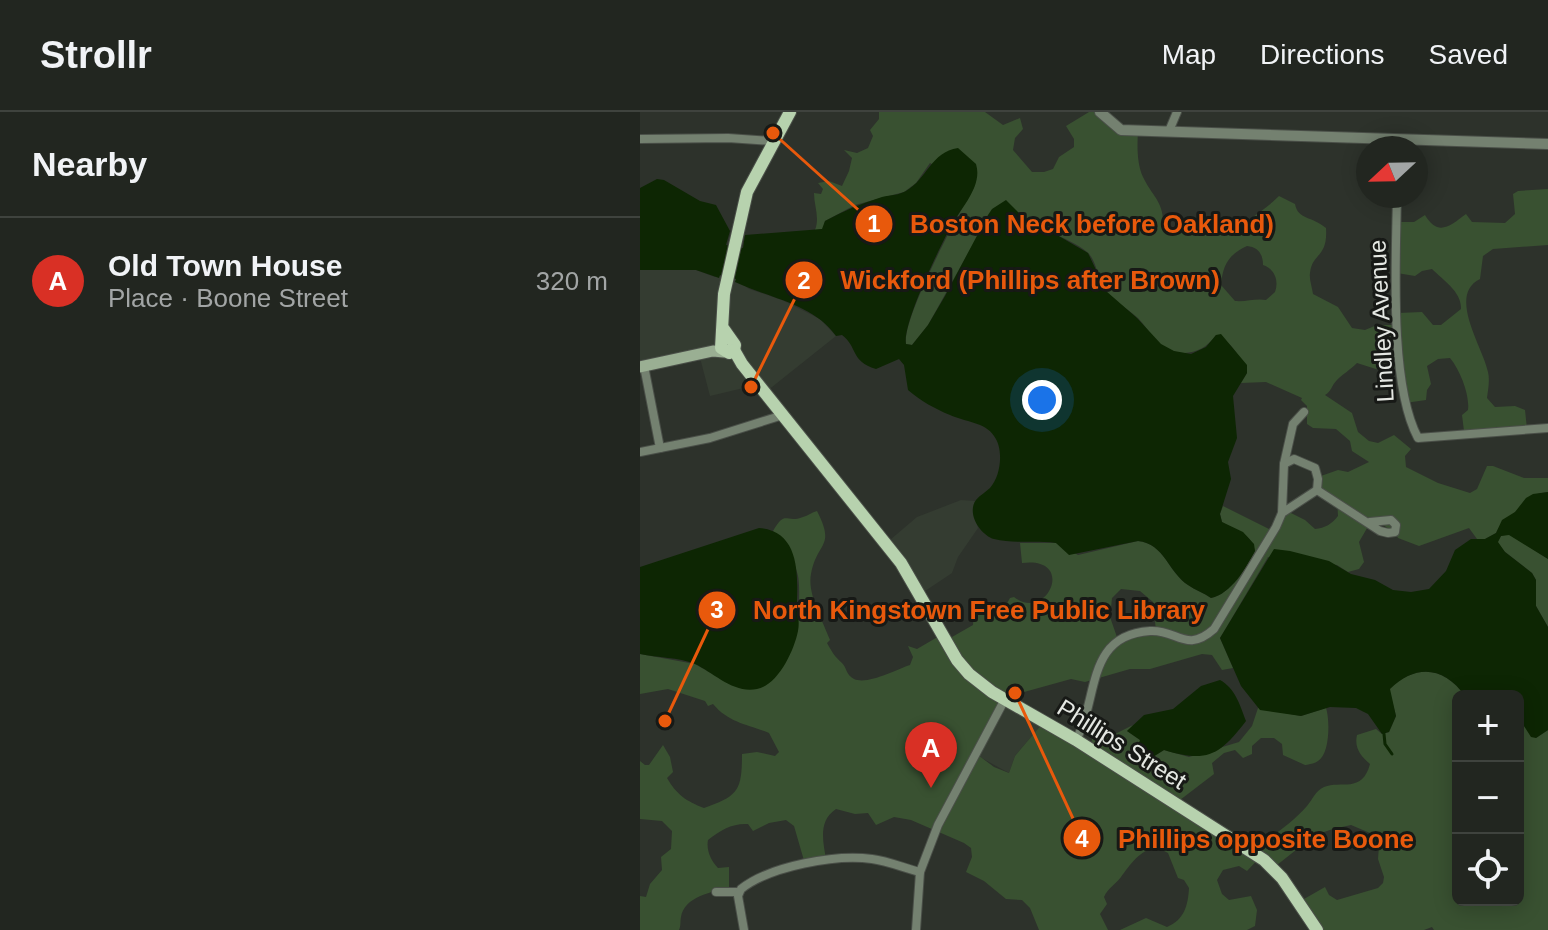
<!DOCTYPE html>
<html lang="en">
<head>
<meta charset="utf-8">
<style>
  :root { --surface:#222620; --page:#2a2e29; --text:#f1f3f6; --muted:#a2a5a5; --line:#3f433e; --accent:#d93025 }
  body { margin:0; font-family:Arial,sans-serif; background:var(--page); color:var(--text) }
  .controls { position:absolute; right:24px; bottom:24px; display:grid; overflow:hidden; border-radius:12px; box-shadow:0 4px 20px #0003 }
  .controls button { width:72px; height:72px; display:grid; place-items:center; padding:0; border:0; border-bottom:2px solid var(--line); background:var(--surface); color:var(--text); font:40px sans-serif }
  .compass { position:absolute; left:716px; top:24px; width:72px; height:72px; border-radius:50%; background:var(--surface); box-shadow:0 4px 20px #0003; rotate:248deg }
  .you { position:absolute; left:402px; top:288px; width:28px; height:28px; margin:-20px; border:6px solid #fff; border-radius:50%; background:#1a73e8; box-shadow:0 0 0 12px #1a73e833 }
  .badge { display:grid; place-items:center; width:52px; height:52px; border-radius:50%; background:var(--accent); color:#fff; font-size:26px; font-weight:700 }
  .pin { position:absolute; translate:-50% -66px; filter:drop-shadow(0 2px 4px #0008) }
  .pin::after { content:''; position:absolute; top:42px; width:28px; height:24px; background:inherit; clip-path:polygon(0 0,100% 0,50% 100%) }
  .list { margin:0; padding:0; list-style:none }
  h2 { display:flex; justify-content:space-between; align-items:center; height:104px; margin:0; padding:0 32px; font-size:34px }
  h2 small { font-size:26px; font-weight:400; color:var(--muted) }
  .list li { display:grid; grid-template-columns:52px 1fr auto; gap:24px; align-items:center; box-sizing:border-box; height:128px; padding:0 32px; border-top:2px solid var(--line) }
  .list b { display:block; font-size:30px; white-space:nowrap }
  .list p { margin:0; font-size:26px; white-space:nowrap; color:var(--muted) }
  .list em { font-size:26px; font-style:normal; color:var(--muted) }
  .icon { flex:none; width:44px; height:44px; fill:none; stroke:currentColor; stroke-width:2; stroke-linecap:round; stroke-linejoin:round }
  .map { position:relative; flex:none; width:908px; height:818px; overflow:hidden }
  header { display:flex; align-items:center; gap:48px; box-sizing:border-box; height:112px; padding:0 40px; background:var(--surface); border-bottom:2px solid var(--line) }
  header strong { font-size:38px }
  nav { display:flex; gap:44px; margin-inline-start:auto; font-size:28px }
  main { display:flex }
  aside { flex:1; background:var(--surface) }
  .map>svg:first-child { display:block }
  .built { fill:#343c31 }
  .green { fill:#395131; fill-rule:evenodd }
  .water { fill:#0d2603 }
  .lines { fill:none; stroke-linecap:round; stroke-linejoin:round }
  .stream { stroke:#0d2603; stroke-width:3 }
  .minor-casing { stroke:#4a4f48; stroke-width:10 }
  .tertiary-casing { stroke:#4a4f48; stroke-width:12 }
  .secondary-casing { stroke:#4a4f48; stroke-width:13 }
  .primary-casing { stroke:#4a4f48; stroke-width:14 }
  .minor { stroke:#748170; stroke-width:8 }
  .tertiary { stroke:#748170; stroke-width:10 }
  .secondary { stroke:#9aaf93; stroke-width:11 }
  .primary { stroke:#b7d2ae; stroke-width:12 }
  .labels { text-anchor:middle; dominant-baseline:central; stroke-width:6; stroke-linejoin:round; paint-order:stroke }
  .street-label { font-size:24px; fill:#e5e8e3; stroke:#171916 }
  .leader { fill:none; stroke:#e8590c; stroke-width:3 }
  .callout-dot { fill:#e8590c; stroke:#171916; stroke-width:3 }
  .mark-label { font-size:24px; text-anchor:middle; font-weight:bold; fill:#fff }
  .callout-label { font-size:26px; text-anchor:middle; font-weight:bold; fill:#e8590c; stroke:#171916; stroke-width:6; stroke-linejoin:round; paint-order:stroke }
</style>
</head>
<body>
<header>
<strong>Strollr</strong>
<nav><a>Map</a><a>Directions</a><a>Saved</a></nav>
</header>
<main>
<aside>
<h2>Nearby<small></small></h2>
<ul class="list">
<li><span class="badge">A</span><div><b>Old Town House</b><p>Place · Boone Street</p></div><em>320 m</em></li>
</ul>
</aside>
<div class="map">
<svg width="908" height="818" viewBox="0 0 908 818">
  <rect width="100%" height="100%" fill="#2d322b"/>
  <g class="built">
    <polygon points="0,158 56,158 75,165 79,163 96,167 109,177 142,188 180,207 196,224 127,279 112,274 70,284 59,242 0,255"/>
    <polygon points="321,388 335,389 333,396 338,416 318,445 312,461 279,483 250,428 277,405"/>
    <polygon points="364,588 402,612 375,644 369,661 338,644"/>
  </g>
  <g class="green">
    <path d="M239,0h106l18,13 17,-7 3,11 -8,9 -2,12 19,22h12l9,-3 6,-12 15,-10v-8l-8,-13 23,-14h10l4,5 35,15c-1,14 -1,32 5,45 9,19 21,25 20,47l9,9c8,0 11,-1 19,-3 8,-1 16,5 24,4 19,-1 52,-26 64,-38l16,8c3,16 17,12 31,24 2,30 -14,25 -16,45 -1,6 2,14 3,21l25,13 14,21 13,2 12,-5h17l4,-12 24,-1 11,13h8l20,-16c1,-17 -18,-29 -29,-40l-10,2 -7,5 -18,-3v-51h17l11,-7c13,22 25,11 41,-1l6,8 33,1 10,-9 -2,-20 5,-3 30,-2v56l-55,4 -10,7 -3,23c-33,16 3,68 8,93 2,8 0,18 -1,26l8,9 20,-1 10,4 2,19 -63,2 -2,-16 6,-5c2,-15 -8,-40 -18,-52l-12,1 -11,7 4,18 -4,6 -1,10 -21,3 -6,-36 -20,3 -22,-7c-7,7 -14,11 -20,17 -6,6 -5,11 -12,15l27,18 6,19 11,9 9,2 16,-8 17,14 -6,7 1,11 32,16 32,10 7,-4 10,-23h6l31,12h24v14c-21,2 -20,10 -34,21 -9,7 -13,10 -18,20l-11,6h-8l-8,-11 -50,18 -21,-8 -2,-4 -17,-12 -9,1 -11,19 5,20 -5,7 -11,3 -11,-7 -69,-8 -48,81 13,30 -11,2 -10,-15 -10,-1 -52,15h-20l-45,13 -14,-3 -58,16 -35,60 16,12 15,6 6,-17 27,-32 49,21 1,-6 19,-3 22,-11 -6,6 13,9v6l8,14 16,-10 25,7 50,-15 13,-16 6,-18 43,8 25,-8c4,12 4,46 -8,53 -2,2 -11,4 -13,4l-22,-10 -1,-11 -8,-6h-13l-9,8v8l-9,4 -8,-8 -11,3 -12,10 2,11 -34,26 78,47c17,-13 35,-25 49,-41 6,-7 8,-15 17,-19 17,-7 38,7 46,-23 -9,-8 -16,-16 -13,-29l19,-6 6,5 7,-2 7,-16 -7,-27c27,-26 56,-22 76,7h-7v204h60v-176l6,2 12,12 12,-8v200h-114l-2,-3 -8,3h-104l-16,-31 21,-12 4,8 8,5 41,-12 5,-5 1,-6 -6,-18 1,-13 -9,-13 -19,-8 -18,4 -18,6 -38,30 -13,-12 -17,18 -8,-5 -16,4 -6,10 5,14 7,6 22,-4 6,14 -2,16 -8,4h-127l26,-12 21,9c17,-7 21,-21 22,-39l-5,-8 -6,-2 -10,-25c-21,-14 -36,9 -47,24 -5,7 -13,11 -17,20l3,7 -7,10 8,16h-69l-9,-22 -8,-8 -16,-1 -22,-18 -18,-9 6,-15 -1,-9 -7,-5 -53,-23 -17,-3 -18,8 -8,-12 -13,1 -19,-5c-18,12 -13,32 -10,50l-21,5 -11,-38 -8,-6 -17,3 -16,8 -5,-7c-15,-1 -28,6 -40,16 -2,10 3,21 10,28l11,-1v22c-17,2 -45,8 -48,28 -1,5 0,9 -2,13h-39v-34l6,1 4,-13 12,-14 -1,-13 10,-8 1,-18 -10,-10 -22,-2v-58l5,4h4l14,-20 7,12 3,15 -6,6c10,17 19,23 37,30 34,-12 38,-17 38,-54l15,-2 18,4 4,-4 -10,-19c-22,-9 -40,-10 -56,-29l-5,2 -3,-5 -37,-12 -28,5v-40l55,10 37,21 59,-37c7,-13 10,-58 7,-72 -3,-15 -14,-36 -25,-45 13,-22 12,-7 30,-14 5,-1 9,-5 14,-6 19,37 0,30 -6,63 -4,20 12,47 19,66l-3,3c5,9 8,14 15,20 5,5 4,12 12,16 14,6 41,-9 56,-14l3,-8 -5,-11 9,3 24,-14 4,6 28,-16 1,-16 7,-3 13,6 11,-5 5,-9 4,-1c33,26 63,-41 8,-34l-2,-20h36l22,12 60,-14c27,3 30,31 50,44 7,5 16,8 23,13 20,-4 35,-30 44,-47 -4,-19 -19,-19 -33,-29l-2,-8 3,-8 50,25 12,-21 20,10 10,9c10,-1 17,-5 23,-13l-1,-18 -19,-9v-12l20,-7 10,2 21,-10 -17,-11 -2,-10 -14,-12 -23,-1 -6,-4v-18l-6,-6 1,-2 -36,-16 -25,1 6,-10c-8,-17 -14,-30 -31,-38 -16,23 -44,24 -63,2 -5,-6 -9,-13 -15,-19 -11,-10 -24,-16 -33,-28 -8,-11 -8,-30 -18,-38 -19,-16 -57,-24 -69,-40l-42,27 -48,86 -16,20 -6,-1c-4,-25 52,-131 68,-156l-44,-25 -14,20 -12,9 -49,13 -30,16 -2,8 -8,1c5,-13 -1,-24 -1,-37l7,1 2,-5 -5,-6 11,-2 13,5 7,-15 3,-13 -8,-8 13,3 11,-5 5,-12 -3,-6 9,-11zM607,134c11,1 16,8 16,19 12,4 16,16 12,27l-9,8c-11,-2 -19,2 -31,1l-14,-16c2,-20 7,-30 26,-39zM481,477l19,2 13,11 3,29 -38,9 -8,-23 2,-19z"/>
    <polygon points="869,422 908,447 908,515 896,494 896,468 892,461 864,439 857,430 861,424"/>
  </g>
  <g class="water">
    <path d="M318,36l18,16c7,22 -15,44 -25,62 -11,21 -49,98 -45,118l6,1 16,-20 17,-29 43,-81 4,-6 14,-9 23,23 16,5 43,25 18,38 31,27 24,26 13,7 17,3 15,-7 10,-12 5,-1 26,31v8l-14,23 4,42 -9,24 3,17 -11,35 2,8 21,10 11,12 1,7c-9,17 -24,43 -44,47 -7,-5 -16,-8 -23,-13 -20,-13 -23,-41 -50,-44l-69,14 -13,-12c-20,-3 -41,1 -62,-4 -13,-4 -28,-25 -18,-39 4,-5 10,-8 14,-12 11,-12 14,-39 4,-52 -9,-14 -29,-14 -44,-21 -15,-6 -29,-14 -42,-25l-4,-25 -5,-6 -23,10c-26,-8 -18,-22 -34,-34l-6,1c-22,-32 -67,-38 -101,-54l1,-3 -16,-4 -1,3 -23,-8h-56v-82l17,-9 7,1 36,21 16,4 14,26 -4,14 17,3 2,-13 77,-6 3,-8c18,-10 37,-18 57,-24 9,-2 17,-2 24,-6 21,-12 25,-39 52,-43z"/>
    <path d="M908,380v67l-39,-24 -8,1 -3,6 7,10 27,21 4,7v26l12,21v103l-12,8 -5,-1 -7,-11 -6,-2v-28h-53c-20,-29 -49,-33 -75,-7l6,27 -7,16 -7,2 -14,-20 -12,-6 -26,-1 -29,9 -41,-6 -19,-24 -21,-48 54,-89 16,2 39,10 22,13 24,6 18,10 18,2 18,-3 17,-18 9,-21 16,-11h14l11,-6 6,-13 13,-8 11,-14 7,-4z"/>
    <path d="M119,416c39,3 39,43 38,72 0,10 3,21 1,31 -4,20 -20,54 -41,58 -23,5 -43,-16 -62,-25 -17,-7 -37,-6 -55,-10v-87z"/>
    <path d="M580,568c15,8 20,25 26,41 -27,35 -39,42 -82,29l-16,10 -8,-1 -5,-5 5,-14 -13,-9 17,-16 29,-6 28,-23z"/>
  </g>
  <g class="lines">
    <polyline class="stream" points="744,622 745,632 752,642"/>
    <defs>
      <g id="minor">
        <polyline points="529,19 537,0"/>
        <polyline points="0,27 88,26 133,29"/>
        <path d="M757,84c-1,63 -8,188 21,242l130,-10"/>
        <polyline points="4,254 20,336"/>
        <polyline points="0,340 70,326 143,303"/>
        <polyline points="644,352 653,312 664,300"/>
        <polyline points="677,378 740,419 748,421 755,420 756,413 751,408 730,410"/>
        <path d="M436,628c23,-41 9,-105 74,-109 27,-2 36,23 64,-2l62,-102 6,-14 2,-49 10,-5 21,9 3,11 -1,11 -35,23"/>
        <polyline points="76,780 99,780"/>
        <path d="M104,818l-6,-34 3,-7c29,-23 95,-35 131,-30 16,2 32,9 48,13"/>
        <polyline points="276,818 280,760 298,713 365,587"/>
      </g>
      <polyline id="tertiary" points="460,0 481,18 908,32"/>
      <polyline id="secondary" points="0,255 73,239 84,240"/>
      <g id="primary">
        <polyline points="83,216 95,233 94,238 89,241 81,236 84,182 107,80 150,0"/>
        <polyline points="94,238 102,252 261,451 317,548 329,562 352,580 436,628 624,748 642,766 677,818"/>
      </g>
    </defs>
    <use href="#minor" class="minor-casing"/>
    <use href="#tertiary" class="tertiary-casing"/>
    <use href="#secondary" class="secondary-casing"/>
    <use href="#primary" class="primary-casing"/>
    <use href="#minor" class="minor"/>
    <use href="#tertiary" class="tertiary"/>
    <use href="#secondary" class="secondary"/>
    <use href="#primary" class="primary"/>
  </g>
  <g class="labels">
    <g class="street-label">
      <text transform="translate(741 209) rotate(-93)">Lindley Avenue</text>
      <text transform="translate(482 632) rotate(32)">Phillips Street</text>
    </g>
  </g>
  <path class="leader" d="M133 21L234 112M111 275L164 168M25 609L77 498M375 581L442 726"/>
  <g class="callout-dot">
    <circle cx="133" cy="21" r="8"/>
    <circle cx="111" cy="275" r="8"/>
    <circle cx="25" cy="609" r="8"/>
    <circle cx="375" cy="581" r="8"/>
    <circle cx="234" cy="112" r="20"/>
    <circle cx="164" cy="168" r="20"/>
    <circle cx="77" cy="498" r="20"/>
    <circle cx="442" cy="726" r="20"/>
  </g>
  <g class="mark-label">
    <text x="234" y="120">1</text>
    <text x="164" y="177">2</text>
    <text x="77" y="506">3</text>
    <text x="442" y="735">4</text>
  </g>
  <g class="callout-label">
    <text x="452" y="121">Boston Neck before Oakland)</text>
    <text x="390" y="177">Wickford (Phillips after Brown)</text>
    <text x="339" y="507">North Kingstown Free Public Library</text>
    <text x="626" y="736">Phillips opposite Boone</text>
  </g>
</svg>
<div class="controls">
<button>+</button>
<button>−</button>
<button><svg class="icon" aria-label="locate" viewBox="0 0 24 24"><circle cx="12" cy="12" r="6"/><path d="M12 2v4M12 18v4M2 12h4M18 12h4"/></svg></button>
</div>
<svg class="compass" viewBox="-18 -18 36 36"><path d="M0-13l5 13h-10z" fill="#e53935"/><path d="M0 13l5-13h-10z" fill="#a2a5a5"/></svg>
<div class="you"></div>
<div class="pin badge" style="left:291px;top:676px">A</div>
</div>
</main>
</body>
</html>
